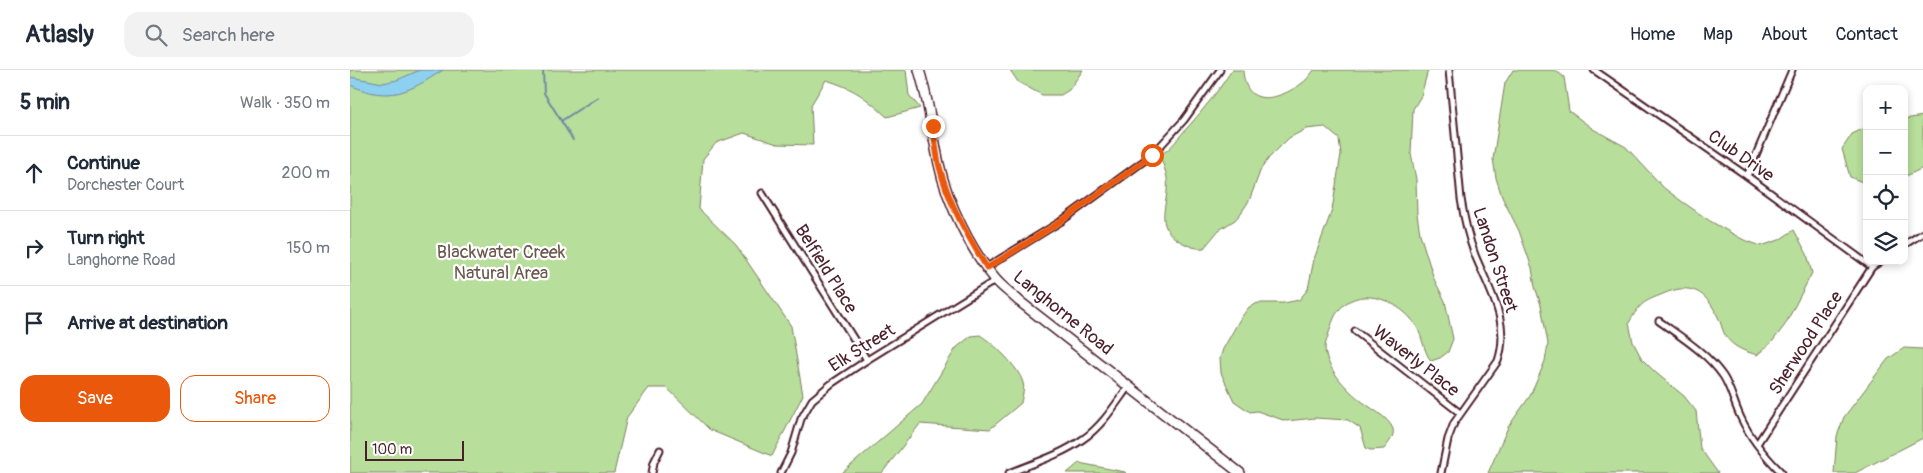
<!DOCTYPE html>
<html lang="en">
<head>
<meta charset="utf-8">
<style>
  :root { --surface:#fff; --page:#f2f2f3; --text:#1f2937; --muted:#747a83; --line:#e0e1e3; --accent:#ea580c }
  body { margin:0; font-family:Pangolin,sans-serif; background:var(--page); color:var(--text) }
  .controls { position:absolute; right:15px; top:15px; display:grid; overflow:hidden; border-radius:10px; box-shadow:0 2px 8px #0003 }
  .controls button { width:45px; height:45px; display:grid; place-items:center; padding:0; border:0; border-bottom:1px solid var(--line); background:var(--surface); color:var(--text); font:25px sans-serif }
  .scale { position:absolute; left:15px; bottom:12px; width:99px; box-sizing:border-box; padding-left:5px; border:2px solid #4a1f2b; border-top:0; font-size:14px; line-height:18px; white-space:nowrap; color:#4a1f2b; -webkit-text-stroke:4px #fff; paint-order:stroke }
  .stop { position:absolute; width:15px; height:15px; margin:-11px; border:4px solid #ea580c; border-radius:50%; background:#fff }
  .stop.end { background:#ea580c; border-color:#fff; box-shadow:0 1px 5px #0008 }
  .list { margin:0; padding:0; list-style:none }
  h2 { display:flex; justify-content:space-between; align-items:center; height:65px; margin:0; padding:0 20px; font-size:21px }
  h2 small { font-size:16px; font-weight:400; color:var(--muted) }
  .list li { display:grid; grid-template-columns:32px 1fr auto; gap:15px; align-items:center; box-sizing:border-box; height:75px; padding:0 20px; border-top:1px solid var(--line) }
  .list b { display:block; font-size:19px; white-space:nowrap }
  .list p { margin:0; font-size:16px; white-space:nowrap; color:var(--muted) }
  .list em { font-size:16px; font-style:normal; color:var(--muted) }
  .actions { display:flex; gap:10px; padding:15px 20px }
  .actions a { flex:1; padding:11px 0; border:1px solid var(--accent); border-radius:15px; text-align:center; font-size:18px; color:var(--accent) }
  .actions .main { background:var(--accent); color:#fff }
  .icon { flex:none; width:28px; height:28px; fill:none; stroke:currentColor; stroke-width:2; stroke-linecap:round; stroke-linejoin:round }
  .map { position:relative; flex:none; width:1573px; height:403px; overflow:hidden }
  header { display:flex; align-items:center; gap:30px; box-sizing:border-box; height:70px; padding:0 25px; background:var(--surface); border-bottom:1px solid var(--line) }
  header strong { font-size:24px }
  nav { display:flex; gap:28px; margin-inline-start:auto; font-size:18px }
  .search { width:350px; height:45px; background:var(--page); display:flex; align-items:center; gap:12px; box-sizing:border-box; padding:0 18px; border-radius:15px; color:var(--muted); font-size:19px }
  main { display:flex }
  aside { flex:1; background:var(--surface) }
  .map>svg:first-child { display:block }
  .green { fill:#b7de9a; stroke:#807e62 }
  .water { fill:#8ed0f0; stroke:#7389a1 }
  .lines { fill:none; stroke-linecap:round; stroke-linejoin:round }
  .stream { stroke:#7389a1; stroke-width:2 }
  .minor-casing { stroke:#4a1f2b; stroke-width:9 }
  .primary-casing { stroke:#4a1f2b; stroke-width:12 }
  .minor { stroke:#fff; stroke-width:5 }
  .primary { stroke:#fff; stroke-width:9 }
  .route { stroke:#ea580c; stroke-width:6 }
  .labels { text-anchor:middle; dominant-baseline:central; stroke-width:4.5; stroke-linejoin:round; paint-order:stroke }
  .street-label { font-size:18px; fill:#4a1f2b; stroke:#fff }
  .park-label { font-size:18px; fill:#6b584c; stroke:#fff }
</style>
</head>
<body>
<header>
<strong>Atlasly</strong>
<div class="search"><svg class="icon" aria-label="search" viewBox="0 0 24 24"><circle cx="10" cy="10" r="6"/><path d="M15 15l6 6"/></svg>Search here</div>
<nav><a>Home</a><a>Map</a><a>About</a><a>Contact</a></nav>
</header>
<main>
<aside>
<h2>5 min<small>Walk · 350 m</small></h2>
<ul class="list">
<li><svg class="icon" aria-label="ahead" viewBox="0 0 24 24"><path d="M12 20V5M6 11l6-6 6 6"/></svg><div><b>Continue</b><p>Dorchester Court</p></div><em>200 m</em></li>
<li><svg class="icon" aria-label="right" viewBox="0 0 24 24"><path d="M7 20v-9h11M14 6l5 5-5 5"/></svg><div><b>Turn right</b><p>Langhorne Road</p></div><em>150 m</em></li>
<li><svg class="icon" aria-label="arrive" viewBox="0 0 24 24"><path d="M6 21V4h12l-3 4 3 4H6"/></svg><div><b>Arrive at destination</b></div></li>
</ul>
<div class="actions"><a class="main">Save</a><a>Share</a></div>
</aside>
<div class="map">
<svg width="1573" height="403" viewBox="0 0 1573 403">
  <rect width="100%" height="100%" fill="#fff"/>
  <filter id="ink" filterUnits="userSpaceOnUse"><feTurbulence type="fractalNoise" baseFrequency=".02" numOctaves="2"/><feDisplacementMap in="SourceGraphic" scale="10" xChannelSelector="R" yChannelSelector="G"/><feConvolveMatrix kernelMatrix="1 2 1 2 8 2 1 2 1" color-interpolation-filters="sRGB"/></filter>
  <g filter="url(#ink)">
    <g class="green">
      <path d="M0,0h556l3,25 11,13 -33,9c-22,-20 -32,-28 -61,-37l-15,25 2,40 -36,-1 -33,-11 -28,10 -13,16 -4,50 37,36 55,81 12,69 -31,61 -62,-26 -43,-42h-18l-22,29 -13,56h-264z"/>
      <polygon points="660,0 733,0 719,20 711,25 692,25 668,12"/>
      <path d="M882,0h11c2,39 35,30 58,14 5,-3 9,-9 13,-14h114l-7,26 -8,13 -2,45 5,25 1,35 3,20 14,45 11,22 8,38 -5,13 -8,6 -9,3c-9,-12 -8,-28 -19,-41 -19,-23 -59,-36 -77,-4 -4,8 -6,18 -9,26 -6,19 19,46 33,57 9,8 30,18 34,30 2,7 -5,15 -9,20l-14,1 -4,-2 -6,-20 -12,-8 -33,-2 -29,3 -29,-10 -7,1 -16,-11 -13,-28 -1,-15 3,-9 17,-30 9,-12 9,-4h26l15,-3 9,-11 6,-30 18,-49 9,-56 -2,-15 -14,-12 -19,2 -17,9 -20,20 -8,11 -12,32 -8,12 -6,7 -16,10 -15,18c-9,1 -15,-2 -23,-6 -30,-17 -11,-37 -14,-64 -1,-7 -5,-15 -7,-23 14,-8 17,-17 28,-28 16,-18 31,-37 44,-57z"/>
      <path d="M1163,0h42l9,7 5,34 24,18 33,18 38,41 16,12 30,21 32,18 19,7 18,-6 15,-10 13,24 5,19 -27,52 -13,17 -15,13c-13,-4 -25,-8 -32,-20 -3,-5 -4,-13 -7,-18 -12,-26 -28,-35 -55,-23 -20,8 -23,9 -34,29l4,19 9,17 13,13 29,24 12,15 4,37 18,25h-230l20,-46 22,-31 8,-18 7,-17 3,-17 -7,-39 -6,-18 -3,-19 -13,-37 -17,-34 -6,-19 -3,-19 12,-76z"/>
      <polygon points="1573,46 1573,98 1554,107 1554,49"/>
      <polygon points="1517,57 1517,114 1500,107 1492,79 1502,64"/>
      <path d="M630,265c13,8 39,32 43,48 2,5 -1,14 -2,20l-31,26 -70,-5 -38,49h-40l80,-69 34,-56 15,-12z"/>
      <polygon points="1554,278 1573,279 1573,368 1505,403 1484,403 1487,366 1494,347 1538,289"/>
      <polygon points="729,393 775,402 776,403 717,403"/>
    </g>
    <path class="water" d="M70,0h23c-34,22 -53,33 -93,15v-8l33,6 14,-3z"/>
    <g class="lines">
      <g class="stream">
        <polyline points="193,0 194,23 223,70"/>
        <polyline points="211,51 248,27"/>
      </g>
      <defs>
        <g id="minor">
          <polyline points="1244,0 1397,106 1522,197"/>
          <polyline points="1397,106 1442,0"/>
          <polyline points="412,123 517,290"/>
          <polyline points="1554,175 1573,163"/>
          <polyline points="637,197 710,152 802,85 834,50 870,0"/>
          <path d="M1309,251c22,16 48,32 64,55 8,12 11,28 18,42 9,20 25,39 41,55"/>
          <polyline points="1005,261 1110,343"/>
          <polyline points="1407,374 1522,197 1531,191"/>
          <polyline points="302,403 304,392 310,380"/>
          <polyline points="431,403 441,383 451,349 462,330 481,314 517,290 646,210"/>
          <path d="M659,403c25,-10 52,-18 74,-34 19,-13 32,-34 45,-52"/>
          <path d="M1091,403l7,-34 6,-16 44,-62c13,-39 -9,-71 -23,-106 -7,-18 -11,-37 -14,-56l-12,-129"/>
        </g>
        <path id="primary" d="M569,0c10,31 13,62 20,94 8,38 32,87 57,116 7,8 16,14 23,21l221,172"/>
      </defs>
      <use href="#minor" class="minor-casing"/>
      <use href="#primary" class="primary-casing"/>
      <use href="#minor" class="minor"/>
      <use href="#primary" class="primary"/>
    </g>
  </g>
  <g class="lines" filter="url(#ink)">
    <path class="route" d="M583,56c2,13 3,27 6,39 9,37 28,70 48,103l73,-46 92,-67"/>
  </g>
  <g class="labels">
    <g class="street-label">
      <text transform="translate(1391 86) rotate(35)">Club Drive</text>
      <text transform="translate(1145 190) rotate(72)">Landon Street</text>
      <text transform="translate(476 199) rotate(58)">Belfield Place</text>
      <text transform="translate(713 243) rotate(39)">Langhorne Road</text>
      <text transform="translate(1456 273) rotate(-57)">Sherwood Place</text>
      <text transform="translate(512 278) rotate(-32)">Elk Street</text>
      <text transform="translate(1066 291) rotate(38)">Waverly Place</text>
    </g>
    <g class="park-label">
      <text x="151" y="182">Blackwater Creek<tspan x="151" dy="21">Natural Area</tspan></text>
    </g>
  </g>
</svg>
<div class="controls">
<button>+</button>
<button>−</button>
<button><svg class="icon" aria-label="locate" viewBox="0 0 24 24"><circle cx="12" cy="12" r="6"/><path d="M12 2v4M12 18v4M2 12h4M18 12h4"/></svg></button>
<button><svg class="icon" aria-label="layers" viewBox="0 0 24 24"><path d="M12 4l9 5-9 5-9-5zM3 14l9 5 9-5"/></svg></button>
</div>
<div class="scale">100 m</div>
<div class="stop" style="left:802px;top:85px"></div>
<div class="stop end" style="left:583px;top:56px"></div>
</div>
</main>
</body>
</html>
